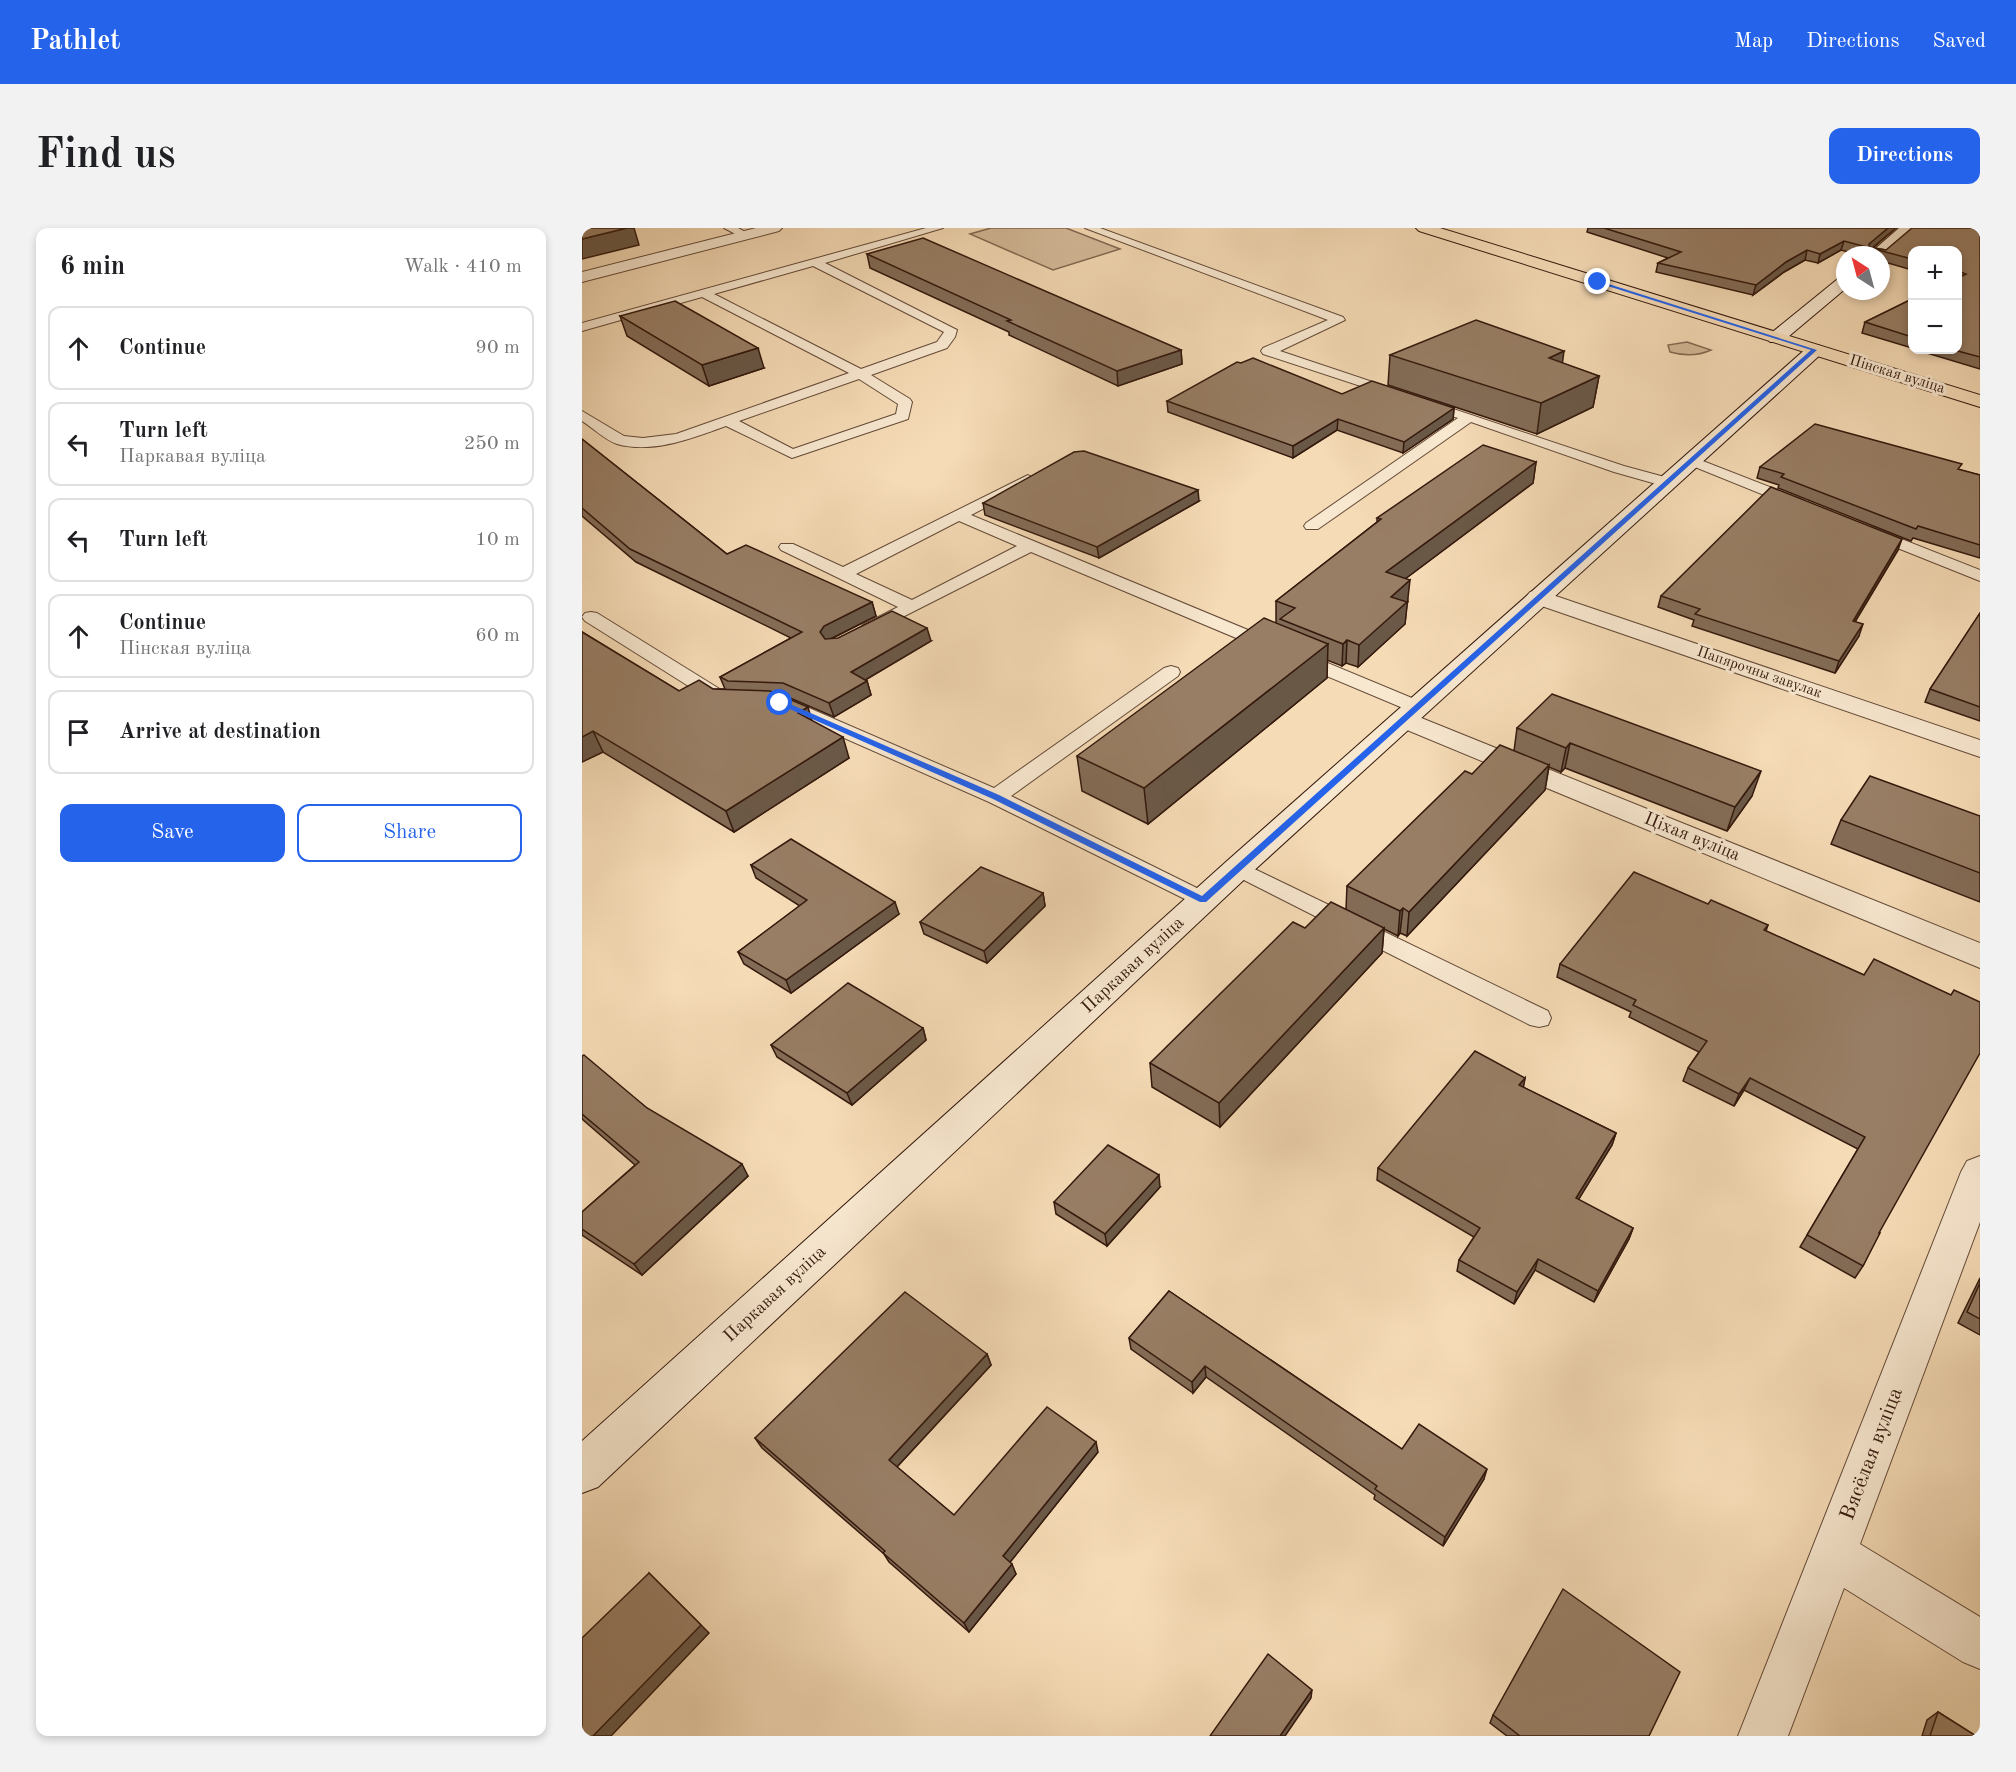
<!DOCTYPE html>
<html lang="en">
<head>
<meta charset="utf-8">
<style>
  :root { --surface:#fff; --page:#f2f2f2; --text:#202124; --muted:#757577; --line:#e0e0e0; --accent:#2563eb }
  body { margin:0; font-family:"Old Standard TT",serif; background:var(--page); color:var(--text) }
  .controls { position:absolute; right:18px; top:18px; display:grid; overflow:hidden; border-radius:12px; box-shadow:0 3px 9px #0003 }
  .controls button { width:54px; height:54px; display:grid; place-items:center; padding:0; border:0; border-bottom:2px solid var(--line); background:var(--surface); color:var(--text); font:30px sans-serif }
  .compass { position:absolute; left:1254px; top:18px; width:54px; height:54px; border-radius:50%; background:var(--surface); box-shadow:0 3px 9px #0003; rotate:324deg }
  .stop { position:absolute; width:18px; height:18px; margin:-14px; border:4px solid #2563eb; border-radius:50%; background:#fff }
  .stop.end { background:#2563eb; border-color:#fff; box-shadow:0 2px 6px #0008 }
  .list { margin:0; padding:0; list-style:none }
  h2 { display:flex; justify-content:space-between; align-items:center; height:78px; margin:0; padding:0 24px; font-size:26px }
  h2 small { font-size:20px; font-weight:400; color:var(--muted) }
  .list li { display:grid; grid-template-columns:39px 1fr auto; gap:18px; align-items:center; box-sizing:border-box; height:84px; margin:0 12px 12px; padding:0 12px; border:2px solid var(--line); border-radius:12px }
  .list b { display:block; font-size:22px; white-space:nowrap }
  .list p { margin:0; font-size:20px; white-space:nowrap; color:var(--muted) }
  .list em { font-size:20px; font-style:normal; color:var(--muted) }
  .actions { display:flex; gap:12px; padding:18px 24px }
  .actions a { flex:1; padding:14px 0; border:2px solid var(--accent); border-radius:12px; text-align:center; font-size:21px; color:var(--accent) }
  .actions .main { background:var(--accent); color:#fff }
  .icon { flex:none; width:33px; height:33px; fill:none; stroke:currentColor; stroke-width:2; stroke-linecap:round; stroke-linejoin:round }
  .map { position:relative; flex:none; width:1398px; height:1508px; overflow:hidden; border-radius:12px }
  header { display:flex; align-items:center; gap:36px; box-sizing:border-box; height:84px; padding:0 30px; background:var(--accent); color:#fff }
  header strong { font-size:28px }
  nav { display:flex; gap:33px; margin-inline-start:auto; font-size:21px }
  .intro { display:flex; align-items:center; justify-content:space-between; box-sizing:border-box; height:144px; padding:0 36px }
  h1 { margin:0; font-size:42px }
  .button { padding:15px 27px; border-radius:12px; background:var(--accent); color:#fff; font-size:21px; font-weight:700 }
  main { display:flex; gap:36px; padding:0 36px }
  aside { flex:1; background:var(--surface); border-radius:12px; box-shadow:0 3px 9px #0003 }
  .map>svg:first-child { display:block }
  .green { fill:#d4ba99; stroke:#846a53; stroke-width:1.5 }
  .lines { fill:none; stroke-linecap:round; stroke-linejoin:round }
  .lane-casing { stroke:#644a37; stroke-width:2 }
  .street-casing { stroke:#644a37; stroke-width:2 }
  .secondary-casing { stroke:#34190d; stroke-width:2 }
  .primary-casing { stroke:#34190d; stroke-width:2 }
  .lane { fill:#f8e8d0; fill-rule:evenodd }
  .street { fill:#f8e8d0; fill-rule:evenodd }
  .secondary { fill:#f8e8d0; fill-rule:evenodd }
  .primary { fill:#f5dbb6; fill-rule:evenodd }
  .wall { fill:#836c57; stroke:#34190d; stroke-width:1.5 }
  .shaded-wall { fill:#6a5847; stroke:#34190d; stroke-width:1.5 }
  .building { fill:#987e65; stroke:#34190d; stroke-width:1.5 }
  .route { fill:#2563eb }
  .labels { text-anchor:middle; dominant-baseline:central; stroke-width:6; stroke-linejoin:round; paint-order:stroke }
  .far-street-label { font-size:15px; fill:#34190d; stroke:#f8e8d0 }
  .street-label { font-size:18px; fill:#34190d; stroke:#f8e8d0 }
  .near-street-label { font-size:21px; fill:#34190d; stroke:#f8e8d0 }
</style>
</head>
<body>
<header>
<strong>Pathlet</strong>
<nav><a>Map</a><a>Directions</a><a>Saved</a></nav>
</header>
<div class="intro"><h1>Find us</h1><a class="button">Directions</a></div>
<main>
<aside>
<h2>6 min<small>Walk · 410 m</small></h2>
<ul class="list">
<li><svg class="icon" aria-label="ahead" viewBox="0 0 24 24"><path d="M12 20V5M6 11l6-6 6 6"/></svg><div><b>Continue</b></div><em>90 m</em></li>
<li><svg class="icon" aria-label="left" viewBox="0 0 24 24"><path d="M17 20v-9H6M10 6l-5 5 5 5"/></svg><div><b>Turn left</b><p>Паркавая вуліца</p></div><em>250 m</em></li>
<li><svg class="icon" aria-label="left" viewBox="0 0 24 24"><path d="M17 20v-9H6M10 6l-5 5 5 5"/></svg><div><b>Turn left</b></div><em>10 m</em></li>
<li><svg class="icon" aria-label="ahead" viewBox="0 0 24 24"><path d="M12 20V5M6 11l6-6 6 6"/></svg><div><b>Continue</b><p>Пінская вуліца</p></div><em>60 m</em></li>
<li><svg class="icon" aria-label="arrive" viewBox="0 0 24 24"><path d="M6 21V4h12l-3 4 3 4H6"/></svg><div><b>Arrive at destination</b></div></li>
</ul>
<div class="actions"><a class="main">Save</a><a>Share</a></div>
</aside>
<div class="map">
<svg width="1398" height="1508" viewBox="0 0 1398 1508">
  <rect width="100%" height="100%" fill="#f5dbb6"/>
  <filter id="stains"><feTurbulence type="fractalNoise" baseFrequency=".00333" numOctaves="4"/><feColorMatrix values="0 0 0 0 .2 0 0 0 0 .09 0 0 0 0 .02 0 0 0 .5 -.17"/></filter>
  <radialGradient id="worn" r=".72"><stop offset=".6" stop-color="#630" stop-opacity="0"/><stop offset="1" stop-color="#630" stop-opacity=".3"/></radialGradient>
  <g class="green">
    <polygon points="409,0 484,0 538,21 471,42 388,6"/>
    <path d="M1105,114l24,8c-13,6 -27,6 -41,2l-2,-7z"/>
  </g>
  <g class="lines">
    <defs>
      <g id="lane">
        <polygon points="142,0 156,0 169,7 167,9 159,9"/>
        <path d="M344,0h17l-118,35 132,67 -2,7 -8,11 -76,27 39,24 2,3 -4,17 -116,39 -66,-32c-33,12 -73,28 -109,18 -12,-4 -24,-16 -35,-23v-10l42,25 19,2 33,-4 173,-61 -147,-76 -120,34v-8zM231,38l131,66 -7,10 -76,27 -147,-75zM277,151l39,25 -2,10 -103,35 -54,-28z"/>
        <polygon points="503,0 518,0 761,89 763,92 698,123 1042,238 1090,251 1093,254 1085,259 1032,244 889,194 736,301 724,301 722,298 724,295 876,190 681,126 679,123 681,120 746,92"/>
        <polygon points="1108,228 1221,272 1223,275 1215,280 1209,278 1103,235 1101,232 1103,229"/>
        <path d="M446,247l8,5 -3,3 -62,32 453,188 3,4 -3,4h-14l-379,-159 -162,82 -6,-1 -3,-4 3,-4 35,-18 -117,-57 -2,-3 2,-3h12l50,23zM377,293l58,25 -105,54 -56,-26z"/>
        <polygon points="1289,299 1398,342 1398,353 1283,307 1281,304 1283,301"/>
        <polygon points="9,384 15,385 149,468 152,472 149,476 135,476 3,393 0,389 3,385"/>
        <polygon points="589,438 596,440 598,444 596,448 429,568 629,667 632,672 629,677 621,680 407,574 192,479 189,475 192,471 206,471 412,560 582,440"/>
        <polygon points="656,633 966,783 969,790 966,797 957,799 948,797 648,645 645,640 648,635"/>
      </g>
      <g id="street">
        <polygon points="174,0 200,0 197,3 0,54 0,44"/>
        <polygon points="956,362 1398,512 1398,529 948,374 944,369 948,364"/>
        <polygon points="822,483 1398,715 1398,740 813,497 809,491 813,485"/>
        <polygon points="1398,928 1398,994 1278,1316 1398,1389 1398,1441 1381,1434 1262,1360 1206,1508 1156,1508 1379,944 1385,933"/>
      </g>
      <g id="secondary">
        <polygon points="1317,0 1334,0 1300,30 1299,27 1286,27"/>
        <polygon points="1263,48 1263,61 1200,114 1188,114 1185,110 1188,106 1257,50"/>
        <polygon points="1233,117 1239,118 1242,122 1239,126 667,647 16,1259 0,1265 0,1213 645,633 1227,118"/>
      </g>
      <polygon id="primary" points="834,0 858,0 1398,167 1398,179 837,3"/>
    </defs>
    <use href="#lane" class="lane-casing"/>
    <use href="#street" class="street-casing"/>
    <use href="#secondary" class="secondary-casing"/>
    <use href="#primary" class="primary-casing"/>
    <use href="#lane" class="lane"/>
    <use href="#street" class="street"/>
    <use href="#secondary" class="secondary"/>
    <use href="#primary" class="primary"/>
  </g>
  <g class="wall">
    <polygon points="1006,0 1314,0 1291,20 1304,22 1398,0 1398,141 1335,122 1376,122 1376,22 1330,22 1330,42 1299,33 1299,27 1277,27 1259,22 1236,35 1223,32 1202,44 1171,67 1074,44 1076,35 1086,30 1005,4"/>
    <polygon points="285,26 599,122 600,136 536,158 427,107 427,104 288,40"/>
    <polygon points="1330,71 1330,120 1280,105 1283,94"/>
    <polygon points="38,88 182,140 127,158 45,108"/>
    <polygon points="808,127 980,135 1017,148 1011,179 955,206 806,157"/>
    <polygon points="760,166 872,180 871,191 821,225 755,202 711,230 586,184 585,173"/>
    <polygon points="0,211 145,326 290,374 294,388 249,411 349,413 283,452 285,453 289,467 252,489 206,469 201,469 230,493 267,530 152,604 21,524 0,534 0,404 97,463 131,461 143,461 138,449 209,410 54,334 0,288"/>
    <polygon points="954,234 951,255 823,351 826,374 825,375 823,396 776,439 764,435 760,438 745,432 745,450 566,596 500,563 495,528 694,395 694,373 795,294 795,290"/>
    <polygon points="1178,239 1378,242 1398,247 1398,330 1331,310 1329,313 1196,260 1197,257 1175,250"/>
    <polygon points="617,273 517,330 403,287 401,275"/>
    <polygon points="1316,322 1273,394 1277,408 1253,445 1110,398 1112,392 1076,379 1079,368"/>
    <polygon points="1398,385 1398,493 1343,474 1348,461"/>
    <polygon points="935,500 1170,568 1145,603 983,540 979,544 967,539 963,562 825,708 818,705 816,708 802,701 800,725 638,899 570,859 568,835 723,700 764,681 765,658 890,546 932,523"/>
    <polygon points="1398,588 1398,674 1249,616 1259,592"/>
    <polygon points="169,637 317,686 209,765 162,736 156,724 218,678 174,650"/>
    <polygon points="461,665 463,678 405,735 342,706 338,694"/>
    <polygon points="1126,676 1186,697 1184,703 1282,747 1297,1005 1281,1038 1273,1050 1218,1019 1276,921 1162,862 1152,878 1101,853 1106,840 1117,824 1047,789 1049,784 975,749 978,736"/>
    <polygon points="341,800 344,812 270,877 195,829 189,817"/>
    <polygon points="0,828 65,880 166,948 60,1047 0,1007 0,984 53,937 0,891"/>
    <polygon points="943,850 941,859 1034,905 1030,917 996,972 1051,1000 1047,1011 1012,1074 953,1042 932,1076 875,1043 877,1032 892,1009 795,952 796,940"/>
    <polygon points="578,959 525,1018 474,986 472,974"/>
    <polygon points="1398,1050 1398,1107 1376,1095"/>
    <polygon points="587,1063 820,1221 902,1251 861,1318 792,1271 793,1267 624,1149 611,1165 549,1121 547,1110"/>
    <polygon points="405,1126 409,1137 315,1239 372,1287 516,1224 428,1334 434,1346 387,1404 307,1334 302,1326 180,1220 173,1210"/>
    <polygon points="1356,1484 1394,1508 1340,1508 1345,1492"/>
    <polygon points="911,1487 1067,1508 925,1508 908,1495"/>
  </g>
  <g class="shaded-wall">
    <polygon points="45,0 52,0 57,17 0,31 0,11"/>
    <polygon points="1306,0 1314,0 1290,20 1286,19 1287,16"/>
    <polygon points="1262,13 1259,22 1236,35 1238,26"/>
    <polygon points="1225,22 1223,32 1202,44 1171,67 1174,57 1204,34"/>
    <polygon points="176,120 182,140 127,158 120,137"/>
    <polygon points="599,122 600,136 536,158 535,143"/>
    <polygon points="982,123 978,153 967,130"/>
    <polygon points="1017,148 1011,179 955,206 959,175"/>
    <polygon points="872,180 871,191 821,225 822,214"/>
    <polygon points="756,191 755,202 711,230 711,218"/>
    <polygon points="954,234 951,255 803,366 804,344"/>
    <polygon points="616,262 617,273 517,330 515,319"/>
    <polygon points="1320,311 1316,322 1266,405 1271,393"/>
    <polygon points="828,352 823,396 776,439 777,417 809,369"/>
    <polygon points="290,374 294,388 246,412 242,418 238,404 242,398"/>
    <polygon points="1281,396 1277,408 1253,445 1257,433"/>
    <polygon points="345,400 349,413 273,458 269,444"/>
    <polygon points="765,412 764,435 760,438 761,416"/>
    <polygon points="746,416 745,450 566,596 562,560"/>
    <polygon points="285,453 289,467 252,489 247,475"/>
    <polygon points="226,479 232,500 216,485"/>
    <polygon points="11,503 21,524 0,534 0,509"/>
    <polygon points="261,509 267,530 152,604 144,583"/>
    <polygon points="988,515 983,540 979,544 984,520"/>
    <polygon points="967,537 963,562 825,708 827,684"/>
    <polygon points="1179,543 1170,568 1145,603 1153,579"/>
    <polygon points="461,665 463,678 405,735 402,723"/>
    <polygon points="313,674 317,686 209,765 204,752"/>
    <polygon points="821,680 818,705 816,708 818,683"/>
    <polygon points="802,700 800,725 638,899 637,875"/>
    <polygon points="341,800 344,812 270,877 265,865"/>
    <polygon points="943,850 941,862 937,857"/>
    <polygon points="1168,850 1162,862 1152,878 1157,866"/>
    <polygon points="1034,905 1030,917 990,982 994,970"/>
    <polygon points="160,936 166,948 60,1047 52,1036"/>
    <polygon points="577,947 578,959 525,1018 523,1006"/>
    <polygon points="1051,1000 1047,1011 1012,1074 1016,1063"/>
    <polygon points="956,1031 953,1042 932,1076 935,1064"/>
    <polygon points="405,1126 409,1137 312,1242 307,1232"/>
    <polygon points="623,1138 624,1149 611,1165 610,1154"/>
    <polygon points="514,1214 516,1224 425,1338 421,1328"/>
    <polygon points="905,1241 902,1251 861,1318 863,1309"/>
    <polygon points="430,1336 434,1346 387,1404 382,1395"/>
    <polygon points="67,1345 127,1405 29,1508 11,1508"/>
    <polygon points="730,1462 729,1470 703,1508 698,1508"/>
  </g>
  <g class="building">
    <polygon points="0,0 45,0 0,11"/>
    <polygon points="1022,0 1306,0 1287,16 1287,19 1304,22 1330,0 1398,0 1398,129 1372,122 1376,122 1376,50 1384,46 1376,43 1376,22 1330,22 1330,31 1262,13 1238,26 1225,22 1204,34 1174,57 1076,35 1099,24"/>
    <polygon points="341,10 599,122 535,143 425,93 429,92 285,26"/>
    <polygon points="1330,71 1330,109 1283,94"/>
    <polygon points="93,73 176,120 120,137 38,88"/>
    <polygon points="894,92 982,123 967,130 1017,148 959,175 808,127"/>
    <polygon points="671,130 760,166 790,153 872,180 822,214 756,191 711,218 585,173 655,134 659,135"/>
    <polygon points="1233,196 1380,236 1376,241 1398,247 1398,317 1336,298 1334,301 1199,249 1202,246 1178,239"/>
    <polygon points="0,211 145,326 164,317 290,374 242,398 238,404 243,411 256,410 310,383 345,400 269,444 285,453 247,475 201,455 146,453 138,449 220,404 48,321 0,280"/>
    <polygon points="901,217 954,234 804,344 828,352 809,369 825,374 777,417 765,412 761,416 698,391 713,380 694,373 799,291 795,290"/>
    <polygon points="502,223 616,262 515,319 401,275 492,224"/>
    <polygon points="1189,259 1320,311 1271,393 1281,396 1257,433 1113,386 1118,381 1079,368"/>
    <polygon points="1398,385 1398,479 1348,461"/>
    <polygon points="682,390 746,416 562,560 495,528"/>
    <polygon points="0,404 97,463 117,452 131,461 188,463 226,479 216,485 261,509 144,583 11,503 0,509"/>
    <polygon points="970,466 1179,543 1153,579 988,515 984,520 935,500"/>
    <polygon points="918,517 967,537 827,684 821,680 818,683 765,658 883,543 890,546"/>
    <polygon points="1288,548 1398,588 1398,645 1259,592"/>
    <polygon points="209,611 313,674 204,752 156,724 225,672 169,637"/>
    <polygon points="399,639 461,665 402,723 338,694"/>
    <polygon points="1052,644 1126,676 1129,672 1186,697 1182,702 1282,747 1292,731 1369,767 1372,762 1398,774 1398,825 1297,1005 1298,1005 1281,1038 1225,1007 1283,909 1168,850 1157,866 1106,840 1125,813 1051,777 1054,772 978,736"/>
    <polygon points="749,674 802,700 637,875 568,835 711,694 723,700"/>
    <polygon points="266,755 341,800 265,865 189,817"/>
    <polygon points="893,823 943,850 937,857 1034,905 994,970 1051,1000 1016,1063 956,1031 935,1064 877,1032 898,1000 796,940"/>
    <polygon points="2,827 65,880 160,936 52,1036 0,1001 0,984 57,934 0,886 0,828"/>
    <polygon points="526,917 577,947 523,1006 472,974"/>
    <polygon points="1398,1055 1398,1091 1385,1084"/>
    <polygon points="587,1063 820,1221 837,1196 905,1241 863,1309 793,1261 795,1258 623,1138 610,1154 547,1110"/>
    <polygon points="323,1064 405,1126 307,1232 372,1287 465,1179 514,1214 421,1328 430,1336 382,1395 301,1325 303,1323 173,1210"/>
    <polygon points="67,1345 119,1397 11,1508 0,1508 0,1410"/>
    <polygon points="981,1361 1098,1444 1067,1508 938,1508 911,1487"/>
    <polygon points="686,1426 730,1462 698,1508 628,1508"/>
    <polygon points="1356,1484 1394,1508 1348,1508"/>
  </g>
  <polygon class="route" points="1017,53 1235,122 624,674 618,674 411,571 194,475 201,473 417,567 620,668 1229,122 1013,54"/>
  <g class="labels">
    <g class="far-street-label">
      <text transform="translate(1315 147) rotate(17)">Пінская вуліца</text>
      <text transform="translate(1177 445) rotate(19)">Папярочны завулак</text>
    </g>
    <g class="street-label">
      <text transform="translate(1110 609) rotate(22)">Ціхая вуліца</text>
      <text transform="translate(551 737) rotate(-43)">Паркавая вуліца</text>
      <text transform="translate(193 1066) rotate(-43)">Паркавая вуліца</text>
    </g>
    <g class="near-street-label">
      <text transform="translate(1290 1226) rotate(-69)">Вясёлая вуліца</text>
    </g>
  </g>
  <rect width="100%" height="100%" filter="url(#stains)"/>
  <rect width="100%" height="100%" fill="url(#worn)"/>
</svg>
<div class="controls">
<button>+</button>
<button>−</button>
</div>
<svg class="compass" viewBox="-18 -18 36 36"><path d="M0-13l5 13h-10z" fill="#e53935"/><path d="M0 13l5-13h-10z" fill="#757577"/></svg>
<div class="stop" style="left:198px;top:475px"></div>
<div class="stop end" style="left:1016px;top:54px"></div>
</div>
</main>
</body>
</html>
